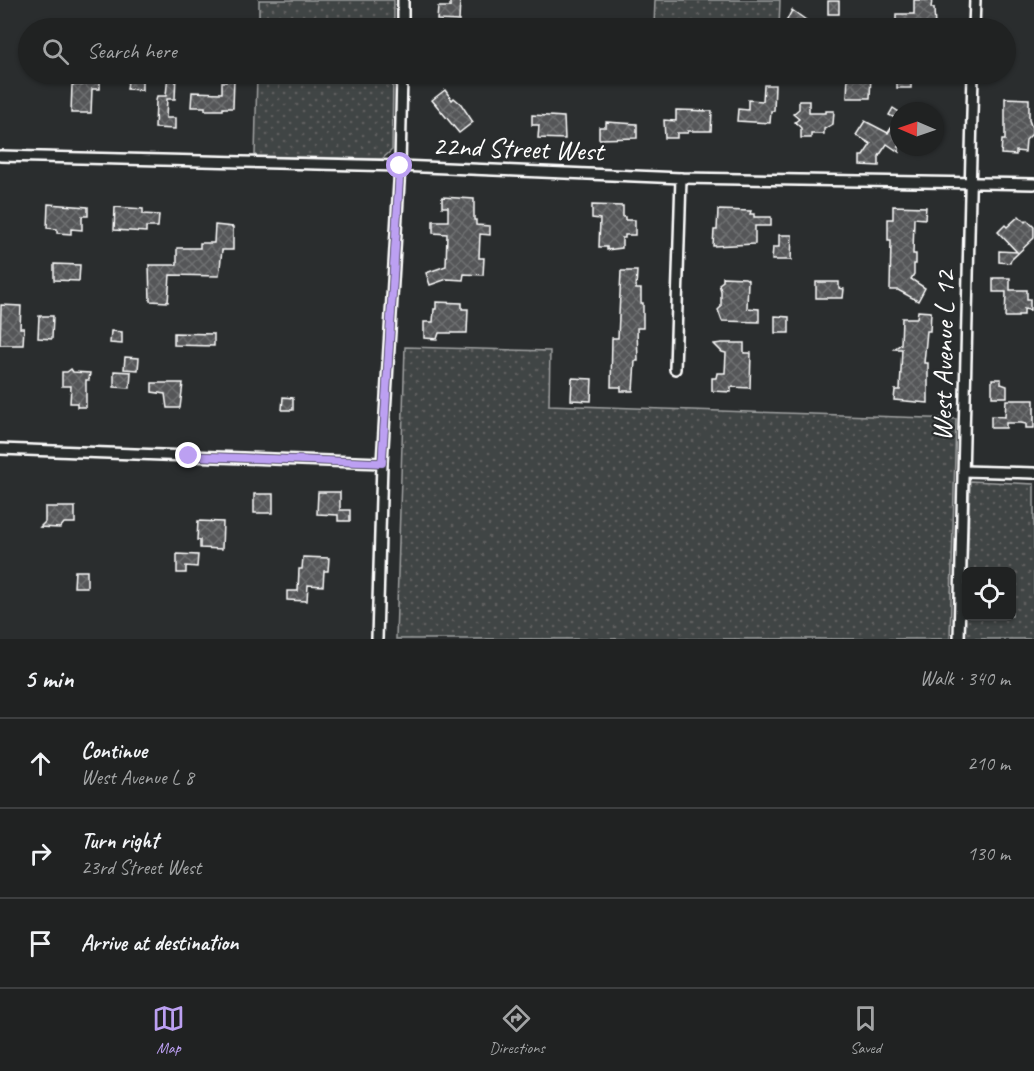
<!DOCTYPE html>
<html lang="en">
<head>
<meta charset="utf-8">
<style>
  :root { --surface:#202222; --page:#2d2f2f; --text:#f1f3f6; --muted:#a2a4a5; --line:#3d3f40; --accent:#bca0f2 }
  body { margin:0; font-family:Caveat,sans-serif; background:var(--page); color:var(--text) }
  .controls { position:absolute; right:18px; bottom:18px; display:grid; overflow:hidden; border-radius:9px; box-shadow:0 2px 4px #0004 }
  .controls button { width:54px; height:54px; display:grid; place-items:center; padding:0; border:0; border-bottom:2px solid var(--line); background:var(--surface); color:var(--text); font:30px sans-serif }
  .compass { position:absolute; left:890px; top:102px; width:54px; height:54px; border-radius:50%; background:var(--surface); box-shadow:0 2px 4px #0004; rotate:272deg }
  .stop { position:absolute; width:18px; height:18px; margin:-14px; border:4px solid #bca0f2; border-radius:50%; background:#fff }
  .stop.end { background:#bca0f2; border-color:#fff; box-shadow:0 2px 6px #0008 }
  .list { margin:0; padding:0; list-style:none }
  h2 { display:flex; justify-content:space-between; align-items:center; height:78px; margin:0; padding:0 24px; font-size:26px }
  h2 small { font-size:20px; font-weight:400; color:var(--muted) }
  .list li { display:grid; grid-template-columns:39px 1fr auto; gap:18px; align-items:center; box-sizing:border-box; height:90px; padding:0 24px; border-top:2px solid var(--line) }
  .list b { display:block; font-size:22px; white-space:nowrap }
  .list p { margin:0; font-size:20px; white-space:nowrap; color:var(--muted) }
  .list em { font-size:20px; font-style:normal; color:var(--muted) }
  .icon { flex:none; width:33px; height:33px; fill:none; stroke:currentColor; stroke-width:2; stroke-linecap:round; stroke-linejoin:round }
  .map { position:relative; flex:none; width:1034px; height:639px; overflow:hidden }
  .search { position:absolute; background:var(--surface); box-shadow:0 2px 4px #0004; left:18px; right:18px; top:18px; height:66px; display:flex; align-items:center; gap:15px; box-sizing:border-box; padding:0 21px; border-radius:33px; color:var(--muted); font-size:22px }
  .sheet { height:348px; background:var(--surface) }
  nav { display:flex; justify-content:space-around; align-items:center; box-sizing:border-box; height:84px; border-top:2px solid var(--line); background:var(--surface); font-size:16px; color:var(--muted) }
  nav a { display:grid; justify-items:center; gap:3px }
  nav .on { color:var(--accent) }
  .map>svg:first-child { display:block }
  .grass { fill:url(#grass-dots); stroke:#a0a2a2; stroke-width:1.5 }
  .building { fill:url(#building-cross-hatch); stroke:#fff; stroke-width:1.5 }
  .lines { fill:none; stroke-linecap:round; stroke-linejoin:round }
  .minor-casing { stroke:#fff; stroke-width:14 }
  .minor { stroke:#2a2d2e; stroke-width:9 }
  .route { stroke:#bca0f2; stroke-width:8 }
  .labels { text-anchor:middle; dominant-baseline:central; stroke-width:4.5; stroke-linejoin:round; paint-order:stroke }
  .street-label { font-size:28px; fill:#fff; stroke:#2a2d2e }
</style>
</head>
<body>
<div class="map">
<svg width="1034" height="639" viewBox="0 0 1034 639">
  <defs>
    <pattern id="grass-dots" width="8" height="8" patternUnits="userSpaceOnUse" patternTransform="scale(1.5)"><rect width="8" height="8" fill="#414445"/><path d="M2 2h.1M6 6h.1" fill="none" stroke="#5e6061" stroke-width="1.8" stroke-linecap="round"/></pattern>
    <pattern id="building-cross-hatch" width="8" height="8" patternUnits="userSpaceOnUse" patternTransform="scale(1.5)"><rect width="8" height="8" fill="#555758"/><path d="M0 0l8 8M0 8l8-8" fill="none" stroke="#6e7071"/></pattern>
  </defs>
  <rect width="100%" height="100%" fill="#2a2d2e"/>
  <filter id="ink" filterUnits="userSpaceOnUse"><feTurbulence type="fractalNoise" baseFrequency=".0167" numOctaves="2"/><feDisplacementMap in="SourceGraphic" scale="12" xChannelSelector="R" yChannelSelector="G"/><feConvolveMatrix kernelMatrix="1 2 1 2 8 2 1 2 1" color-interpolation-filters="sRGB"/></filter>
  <g filter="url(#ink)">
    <g class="grass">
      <rect x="259" y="0" width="135" height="28"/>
      <polygon points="655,0 780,0 779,28 654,28"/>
      <polygon points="257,74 393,74 392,150 382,159 255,156"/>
      <polygon points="405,347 550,351 549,405 956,419 950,639 396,639"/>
      <polygon points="970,481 1034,484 1034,639 965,639 966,594 966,616 1012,616 1012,572 967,571"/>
    </g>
    <g class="building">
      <polygon points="450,0 460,0 459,21 437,20 438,7 450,7"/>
      <polygon points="914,0 932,0 931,8 934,8 935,28 896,26 896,14 914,14"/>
      <rect x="828" y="1" width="11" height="13"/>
      <polygon points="792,10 806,20 798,28 786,22"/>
      <polygon points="83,74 100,74 100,89 92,89 91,113 71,113 72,85 83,85"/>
      <polygon points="129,74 142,74 142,90 127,89"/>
      <polygon points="168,74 176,74 175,99 167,99 166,118 175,118 175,129 155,128 156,101 157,96 166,96"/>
      <polygon points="848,74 871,74 870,98 847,98"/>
      <polygon points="897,74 917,74 917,81 911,81 911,88 897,88"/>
      <polygon points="226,78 234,78 233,108 223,108 223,110 205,110 205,107 191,107 192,92 222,93 222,82 226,82"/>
      <polygon points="764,85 775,85 774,111 771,111 770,123 737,121 738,109 748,110 748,100 763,101"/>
      <polygon points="445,90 452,100 454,98 461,104 473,122 459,133 432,100"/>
      <polygon points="1005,98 1029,99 1029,120 1032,128 1032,134 1026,140 1025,152 1016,151 1016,155 1001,154 1002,140 1005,140"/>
      <polygon points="799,101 809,101 809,113 826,113 826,111 834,111 833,124 824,129 824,134 811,134 811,138 801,138 801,128 795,122 799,119 793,114 799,109"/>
      <polygon points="893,108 899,112 899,152 887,144 879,156 879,166 860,165 860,156 863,156 871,144 856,135 865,121 888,133 897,119 889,115"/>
      <polygon points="676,110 712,111 711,131 688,131 688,133 677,133 677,138 665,138 664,120 676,121"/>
      <polygon points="532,115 564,117 565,139 538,138 539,125 532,125"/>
      <polygon points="606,122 637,124 637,138 599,139 599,127 606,127"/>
      <polygon points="442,197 474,199 474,220 476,220 476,225 490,226 490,235 480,234 479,258 484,258 483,275 464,274 463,280 447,279 430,285 426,273 446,266 447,234 433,233 433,221 448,221 448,207 442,207"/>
      <polygon points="48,204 88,207 88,216 82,216 82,230 71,229 71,234 57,233 57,229 47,228"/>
      <polygon points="592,205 623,206 623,217 625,217 625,220 635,220 635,235 625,235 625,238 622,238 622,248 607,250 607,247 599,247 600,219 592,218"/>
      <polygon points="893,206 926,207 925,219 914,218 913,254 916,254 916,264 914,264 914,274 911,279 925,288 918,301 898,290 890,290 891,240 888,240 888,219 893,219"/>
      <polygon points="115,207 143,209 143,214 159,215 158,227 146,227 146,232 114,230"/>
      <polygon points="718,210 751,211 750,214 754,214 754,217 771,217 771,226 755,226 755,244 713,246 714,230 717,230"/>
      <polygon points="1019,216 1025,222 1027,220 1034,227 1034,238 1011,260 1010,263 999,262 999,251 1017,252 998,232 1005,225 1007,227"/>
      <polygon points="215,225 233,227 233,250 222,250 219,276 170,275 168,302 150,301 149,265 177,265 177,248 200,248 200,243 214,243"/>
      <polygon points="779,235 792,235 791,260 772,260 773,247 779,247"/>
      <polygon points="54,264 80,265 79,281 54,280"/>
      <polygon points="621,271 637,271 636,289 641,289 641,303 643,303 643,328 637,328 638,361 635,361 633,391 621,391 621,387 611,387 612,338 618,338"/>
      <polygon points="723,277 745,278 748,280 747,308 759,309 759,322 722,321 718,310 721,307 721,291 719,284 723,281"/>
      <polygon points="993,278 1010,278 1010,290 1027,290 1027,299 1030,299 1030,310 1024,309 1024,315 1018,315 1018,317 1005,317 1006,292 993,292"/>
      <polygon points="816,282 839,282 839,288 844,289 843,298 816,298"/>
      <polygon points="436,302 462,303 462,309 468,309 467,333 439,333 437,339 424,338 424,322 433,322 434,309 436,309"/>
      <polygon points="1,305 21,306 20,328 24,328 23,345 0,345"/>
      <polygon points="918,311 931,312 930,331 927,331 924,363 928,363 928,403 894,400 895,390 900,390 902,349 894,349 901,344 902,318 917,318"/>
      <polygon points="39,316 53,316 52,339 38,338"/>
      <polygon points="775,316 789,317 789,333 775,333"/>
      <polygon points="111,331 122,332 122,344 110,343"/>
      <polygon points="174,333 214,334 214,346 174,345"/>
      <polygon points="722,343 744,343 744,353 751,353 750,388 731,387 731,392 712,391 712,378 716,378 717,373 725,373 726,353 722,352 714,344"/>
      <polygon points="125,357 139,358 138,370 124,369"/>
      <polygon points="71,369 73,372 90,373 89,380 86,380 86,407 77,407 77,403 70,403 71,386 62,386 62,372 67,372"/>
      <polygon points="114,371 131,372 130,388 114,387"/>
      <polygon points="572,378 592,379 591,401 571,400"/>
      <polygon points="992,379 1001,379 1001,384 1007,386 1007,397 992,397"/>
      <polygon points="152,383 183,383 180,408 167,408 165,394 152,392"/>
      <polygon points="283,397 293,398 293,410 282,410"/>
      <polygon points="1006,400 1034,400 1034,428 1026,428 1026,424 1021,423 1006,423 1006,428 991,428 991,416 1005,417"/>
      <polygon points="318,492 340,492 340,510 350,510 350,521 338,521 338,515 317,514"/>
      <rect x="254" y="494" width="19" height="19"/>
      <polygon points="45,507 75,507 75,523 64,523 60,528 40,527 45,522"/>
      <polygon points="198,521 223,522 222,549 200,548 200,540 197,540"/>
      <polygon points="177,554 198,555 197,567 186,566 186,573 177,573"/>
      <polygon points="303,557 329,558 328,571 324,571 323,586 308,585 307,601 287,600 287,591 298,591 299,569 302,569"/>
      <polygon points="75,571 87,571 87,587 74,587"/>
    </g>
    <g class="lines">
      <defs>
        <g id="minor">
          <polyline points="403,28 403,0"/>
          <polyline points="974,28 975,0"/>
          <polyline points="0,156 400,166 681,178 1034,184"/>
          <polyline points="675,369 681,178"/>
          <polyline points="0,449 382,463"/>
          <polyline points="963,471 1034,473"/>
          <polyline points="377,639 382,463 400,166 402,74"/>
          <polyline points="959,639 973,74"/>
        </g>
      </defs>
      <use href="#minor" class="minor-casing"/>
      <use href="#minor" class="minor"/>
    </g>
  </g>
  <g class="lines" filter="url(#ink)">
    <polyline class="route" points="189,456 382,463 400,166"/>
  </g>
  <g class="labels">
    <g class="street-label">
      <text transform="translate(518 148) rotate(2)">22nd Street West</text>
      <text transform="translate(943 356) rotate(-89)">West Avenue L 12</text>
    </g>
  </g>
</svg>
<div class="controls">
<button><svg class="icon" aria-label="locate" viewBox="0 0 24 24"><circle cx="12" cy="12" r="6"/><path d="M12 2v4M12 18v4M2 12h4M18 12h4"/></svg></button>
</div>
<svg class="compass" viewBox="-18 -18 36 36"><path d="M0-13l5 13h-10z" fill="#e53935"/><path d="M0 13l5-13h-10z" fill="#a2a4a5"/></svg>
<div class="stop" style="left:400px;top:166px"></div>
<div class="stop end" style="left:189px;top:456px"></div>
<div class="search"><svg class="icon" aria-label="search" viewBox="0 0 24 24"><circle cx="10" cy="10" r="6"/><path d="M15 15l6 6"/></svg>Search here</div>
</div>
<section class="sheet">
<h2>5 min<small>Walk · 340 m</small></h2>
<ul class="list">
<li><svg class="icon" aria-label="ahead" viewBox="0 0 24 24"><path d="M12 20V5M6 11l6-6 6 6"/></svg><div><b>Continue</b><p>West Avenue L 8</p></div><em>210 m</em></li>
<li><svg class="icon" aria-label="right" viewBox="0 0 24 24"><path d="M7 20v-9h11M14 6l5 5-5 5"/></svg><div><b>Turn right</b><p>23rd Street West</p></div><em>130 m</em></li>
<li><svg class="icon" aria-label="arrive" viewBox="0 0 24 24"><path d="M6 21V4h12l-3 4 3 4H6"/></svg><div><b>Arrive at destination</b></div></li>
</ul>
</section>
<nav>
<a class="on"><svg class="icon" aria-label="map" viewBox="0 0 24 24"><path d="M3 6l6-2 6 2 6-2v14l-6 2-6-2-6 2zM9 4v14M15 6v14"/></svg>Map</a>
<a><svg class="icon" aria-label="directions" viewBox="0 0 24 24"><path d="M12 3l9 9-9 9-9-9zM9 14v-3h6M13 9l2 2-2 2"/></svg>Directions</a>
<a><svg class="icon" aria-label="saved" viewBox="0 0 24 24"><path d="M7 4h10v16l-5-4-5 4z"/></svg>Saved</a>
</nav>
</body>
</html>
